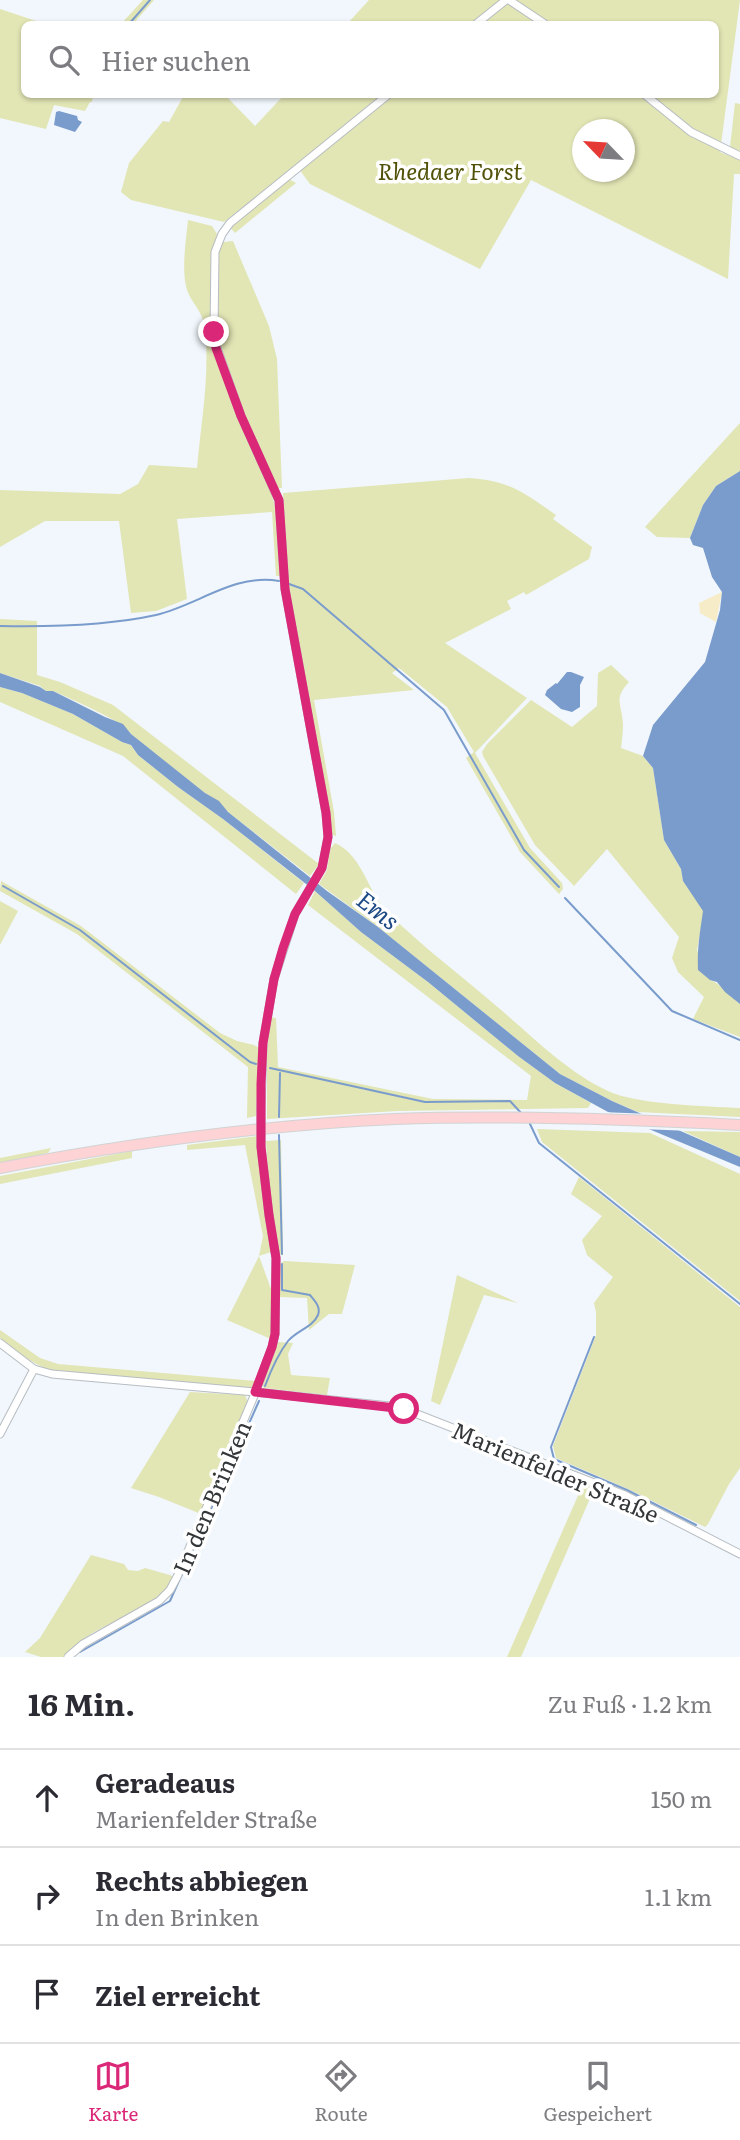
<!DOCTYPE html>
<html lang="de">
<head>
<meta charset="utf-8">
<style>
  :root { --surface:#fff; --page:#f2f2f3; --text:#2b2b33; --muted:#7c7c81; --line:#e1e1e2; --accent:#db2777 }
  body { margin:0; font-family:Literata,serif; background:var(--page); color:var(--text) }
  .compass { position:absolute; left:572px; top:119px; width:63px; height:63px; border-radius:50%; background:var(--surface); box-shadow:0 2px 5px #0004; rotate:295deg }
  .stop { position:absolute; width:21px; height:21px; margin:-16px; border:5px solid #db2777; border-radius:50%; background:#fff }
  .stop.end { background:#db2777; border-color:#fff; box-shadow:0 2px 7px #0008 }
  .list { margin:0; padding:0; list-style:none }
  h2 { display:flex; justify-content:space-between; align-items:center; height:91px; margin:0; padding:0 28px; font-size:30px }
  h2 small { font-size:23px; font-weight:400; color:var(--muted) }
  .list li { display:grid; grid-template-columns:46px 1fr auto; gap:21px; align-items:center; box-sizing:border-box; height:98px; padding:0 28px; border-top:2px solid var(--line) }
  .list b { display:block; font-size:26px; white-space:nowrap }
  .list p { margin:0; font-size:23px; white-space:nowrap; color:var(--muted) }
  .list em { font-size:23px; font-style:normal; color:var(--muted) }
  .icon { flex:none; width:38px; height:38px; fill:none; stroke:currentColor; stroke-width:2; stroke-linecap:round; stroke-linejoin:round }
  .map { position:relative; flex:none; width:740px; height:1657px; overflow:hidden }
  .search { position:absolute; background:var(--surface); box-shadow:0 2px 5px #0004; left:21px; right:21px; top:21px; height:77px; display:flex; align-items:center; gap:18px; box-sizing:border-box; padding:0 24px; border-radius:10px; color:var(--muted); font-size:26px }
  .sheet { height:385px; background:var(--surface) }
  nav { display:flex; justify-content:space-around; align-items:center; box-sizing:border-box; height:98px; border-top:2px solid var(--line); background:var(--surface); font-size:19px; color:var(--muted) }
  nav a { display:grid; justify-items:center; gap:4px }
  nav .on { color:var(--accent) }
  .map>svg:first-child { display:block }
  .green { fill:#e2e5b4; fill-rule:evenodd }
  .sand { fill:#f6ecc7 }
  .water { fill:#7a9ccc }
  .pier { fill:#f1f7fc }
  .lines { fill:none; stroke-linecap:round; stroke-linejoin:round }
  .stream { stroke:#7a9ccc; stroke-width:2 }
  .minor-casing { stroke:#b7bdc2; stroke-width:9 }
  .primary-casing { stroke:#d2d3d3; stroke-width:12 }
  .minor { stroke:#fff; stroke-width:7 }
  .primary { stroke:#fdd3d5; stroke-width:10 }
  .minor-bridge-casing { stroke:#b7bdc2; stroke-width:9; stroke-linecap:butt }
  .minor-bridge { stroke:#fff; stroke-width:7 }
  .route { stroke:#db2777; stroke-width:9 }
  .labels { text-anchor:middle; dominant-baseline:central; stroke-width:7; stroke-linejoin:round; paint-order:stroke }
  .park-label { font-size:23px; font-style:italic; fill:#515208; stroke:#fff }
  .street-label { font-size:23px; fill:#343739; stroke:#fff }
  .water-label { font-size:24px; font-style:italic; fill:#1d4a85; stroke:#fff }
</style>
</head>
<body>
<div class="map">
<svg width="740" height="1657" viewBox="0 0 740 1657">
  <rect width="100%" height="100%" fill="#f1f7fc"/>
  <g class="green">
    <polygon points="143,0 154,0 133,24 121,24"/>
    <path d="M369,0h371l-20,152 20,8v14h-6l-6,105 -197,-99 -51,89 -170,-85 -14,-19 -72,57 -93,-22 -10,-8 8,-29 34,-42 6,1 15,-27h41l30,31 29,-31 432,-1v-70h-369zM582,130h42v42h-42z"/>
    <polygon points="0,9 45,24 24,24 24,94 93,95 92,102 90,102 85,111 54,105 46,129 0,118"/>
    <polygon points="735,103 740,104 740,151 730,147"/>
    <polygon points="289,179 296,183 235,233 230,227"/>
    <path d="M188,220l24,6 5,8 -2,9 18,-2 36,85 8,33 5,129 -12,1 5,17 5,70h-4l-4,-64 -95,7 10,80 -31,12 -25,2 -12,-92h-74l-45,26v-57l120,4 18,-10 11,-19 48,3c4,-45 13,-93 8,-139 -2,-18 -13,-25 -18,-39 -6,-20 -1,-49 1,-70z"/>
    <polygon points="740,423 740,471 716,486 703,505 690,538 657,537 645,527"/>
    <path d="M469,478c41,3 54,14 87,37l-3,4 39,28 -3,12 -63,36 -2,-3 -17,9 4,8 -66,34 82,55 -52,55 55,95 32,35 1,6 -4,5 -39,-42 -54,-94 8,-6 -27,-45 -48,-39 -7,5 22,17 -100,10 20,112 2,24 -5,-2 -2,-21 -40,-225 -6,-95z"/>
    <path d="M0,619l37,2v54l23,7 53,23 206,159 -9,12 -82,-64c-9,-11 -20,-16 -31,-25 -22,-17 -44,-35 -66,-53 -6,-12 -62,-36 -78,-43h-7l-6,-5 -40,-13z"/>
    <path d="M611,665l18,17c-16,17 -7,22 -6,42 0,8 -1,16 -2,24l22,8 10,12 11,72 17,29 2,12 21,30 -7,39 13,30c10,3 21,17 30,24v33l-47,-18 11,-22 -26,-25 -6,-14 7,-21 -72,-88 -33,37 -39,-41 -52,-89 -1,-4 5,-8 44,-44 41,27 25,-21 1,-33z"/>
    <polygon points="0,687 22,693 73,714 122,742 131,745 138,755 178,787 223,819 304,883 296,894 123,756 0,702"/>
    <path d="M335,843c29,13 32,50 54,71 33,32 70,60 105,90 36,30 71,67 114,87 30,14 98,15 132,17v9l-102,-5 -26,-11 -52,-27 -182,-147 -59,-43 8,-14 3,-21z"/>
    <polygon points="1,881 81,926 220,1033 237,1041 254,1045 259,1048 256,1116 247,1118 248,1067 77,934 0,891"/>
    <polygon points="315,891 361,932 428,982 518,1056 555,1083 591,1103 588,1108 397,1111 267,1119 267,1055 270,1017 276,1018 278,1067 433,1099 527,1100 531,1076 308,905"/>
    <polygon points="0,901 18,911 0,945"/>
    <polygon points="537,1129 650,1133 740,1174 740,1301 542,1142"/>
    <polygon points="683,1131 740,1132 740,1157"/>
    <polygon points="257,1136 265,1215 271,1252 259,1256 271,1289 271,1339 227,1320 259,1256 263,1236 245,1145 187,1150 187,1145"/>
    <polygon points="281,1140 283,1255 278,1254 268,1175 266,1141"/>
    <polygon points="51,1148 48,1153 0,1163 0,1158"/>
    <polygon points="132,1151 132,1158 0,1184 0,1176"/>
    <polygon points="579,1177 740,1307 740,1468 729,1484 708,1524 705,1527 628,1489 556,1458 553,1446 596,1335 596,1312 594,1303 613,1277 587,1255 582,1240 602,1216 571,1194"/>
    <polygon points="284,1261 355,1265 342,1314 329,1314 309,1330 307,1298 279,1297 279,1265"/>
    <polygon points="457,1275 518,1303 484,1295 440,1405 431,1401"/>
    <path d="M0,1330l40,28 18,6 198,17 -4,7 -198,-17c-21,-6 -37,-19 -54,-33z"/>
    <polygon points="278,1342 293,1343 288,1354 291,1375 330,1378 327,1395 264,1388 262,1384"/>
    <polygon points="190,1392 245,1395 248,1403 201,1514 159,1497 131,1488"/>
    <polygon points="584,1482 595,1487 521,1657 507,1657"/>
    <path d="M91,1555l33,9 4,6 10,1 7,-3 28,8c-3,6 -6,13 -12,18 -24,24 -77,33 -96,63h-24l-16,-5 15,-14z"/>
  </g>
  <polygon class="sand" points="722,592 716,622 700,613 699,603"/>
  <g class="water">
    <polygon points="59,111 77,116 78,120 82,122 75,132 54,125 56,112"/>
    <path d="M740,471v533l-15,-12 -8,-10 -7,-2 -12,-10c-1,-21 2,-38 5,-59l-20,-30 -2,-12 -17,-29 -11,-72 -10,-12 10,-31 52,-63 15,-52 2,-18 -10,-15 -9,-29 -10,-3 -3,-7 13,-33 13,-19z"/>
    <polygon points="567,672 571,672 584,677 580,685 580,707 572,712 561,709 545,695 547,690 556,683 557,684"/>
    <polygon points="0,673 40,687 46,691 53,691 105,717 123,724 131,734 205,793 219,801 228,812 327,891 378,927 560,1074 612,1101 740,1157 740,1167 608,1112 555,1083 518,1056 428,982 361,932 315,891 223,819 178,787 138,755 131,745 122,742 73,714 22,693 0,687"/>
  </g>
  <polygon class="pier" points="601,1112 651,1114 691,1131 641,1129"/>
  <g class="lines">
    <g class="stream">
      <polyline points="129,24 150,0"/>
      <polyline points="289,584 303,589 444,710 524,850 559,887"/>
      <path d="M0,626c51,1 106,0 156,-11 42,-10 79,-42 123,-34"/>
      <polyline points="3,886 80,930 250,1062 256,1064"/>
      <polyline points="565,898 672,1011 740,1040"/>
      <polyline points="270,1068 425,1102 510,1101 522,1114"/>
      <polyline points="279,1117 280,1073"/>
      <polyline points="530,1124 539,1143 740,1304"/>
      <polyline points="279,1135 282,1254"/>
      <polyline points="594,1337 551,1447 554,1459 627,1490 696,1525"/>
      <path d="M265,1386c6,-16 13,-32 23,-45 8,-10 25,-14 30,-26 3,-8 -3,-14 -8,-20l-28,-5v-26"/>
      <polyline points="80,1652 170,1601 259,1401"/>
    </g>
    <defs>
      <g id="minor">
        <polyline points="509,0 545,24"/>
        <polyline points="476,24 506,0"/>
        <polyline points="644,94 691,132 740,156"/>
        <polyline points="261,1109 263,1043 274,979 295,914 322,868 328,837 326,813 285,589 279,501 241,416 217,348 214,332 215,252 222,234 230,223 389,94"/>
        <polyline points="0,1343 34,1369 52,1374 255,1392 399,1407 625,1495 740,1554"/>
        <polyline points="0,1434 34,1369"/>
        <polyline points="68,1657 83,1644 159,1601 170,1590 177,1577 254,1396 272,1347 275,1334 276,1258 269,1215 261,1147"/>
      </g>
      <path id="primary" d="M0,1168c131,-25 262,-43 395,-49 115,-4 230,0 345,6"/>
    </defs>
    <use href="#minor" class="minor-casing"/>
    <use href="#primary" class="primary-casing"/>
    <use href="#minor" class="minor"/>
    <use href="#primary" class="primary"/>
    <defs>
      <polyline id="minor-bridge" points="261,1109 261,1147"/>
    </defs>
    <use href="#minor-bridge" class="minor-bridge-casing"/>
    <use href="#minor-bridge" class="minor-bridge"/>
  </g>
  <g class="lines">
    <polyline class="route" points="214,332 216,348 241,416 279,500 285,589 326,813 328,837 322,868 295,914 283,948 274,979 263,1043 261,1084 261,1147 269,1215 276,1258 275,1334 272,1347 255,1392 404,1409"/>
  </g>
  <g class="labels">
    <g class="park-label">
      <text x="450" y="170">Rhedaer Forst</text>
    </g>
    <g class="street-label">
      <text transform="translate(556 1471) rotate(23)">Marienfelder Straße</text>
      <text transform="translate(211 1497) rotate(-67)">In den Brinken</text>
    </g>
    <g class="water-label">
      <text transform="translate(379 909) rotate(38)">Ems</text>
    </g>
  </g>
</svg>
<svg class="compass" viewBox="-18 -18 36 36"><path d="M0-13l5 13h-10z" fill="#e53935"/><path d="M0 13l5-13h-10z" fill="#7c7c81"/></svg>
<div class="stop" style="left:404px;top:1409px"></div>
<div class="stop end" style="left:214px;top:332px"></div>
<div class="search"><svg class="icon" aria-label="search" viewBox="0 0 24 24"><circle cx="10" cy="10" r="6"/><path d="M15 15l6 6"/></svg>Hier suchen</div>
</div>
<section class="sheet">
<h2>16 Min.<small>Zu Fuß · 1.2 km</small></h2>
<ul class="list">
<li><svg class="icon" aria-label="ahead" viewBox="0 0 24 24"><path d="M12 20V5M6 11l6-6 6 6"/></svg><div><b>Geradeaus</b><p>Marienfelder Straße</p></div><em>150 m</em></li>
<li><svg class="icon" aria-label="right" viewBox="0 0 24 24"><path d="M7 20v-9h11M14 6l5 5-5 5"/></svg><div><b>Rechts abbiegen</b><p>In den Brinken</p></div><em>1.1 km</em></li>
<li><svg class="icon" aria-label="arrive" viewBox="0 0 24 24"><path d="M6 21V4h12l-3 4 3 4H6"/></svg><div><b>Ziel erreicht</b></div></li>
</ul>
</section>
<nav>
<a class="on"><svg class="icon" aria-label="map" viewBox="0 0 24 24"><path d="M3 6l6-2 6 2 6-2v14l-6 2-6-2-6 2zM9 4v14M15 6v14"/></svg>Karte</a>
<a><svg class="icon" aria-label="directions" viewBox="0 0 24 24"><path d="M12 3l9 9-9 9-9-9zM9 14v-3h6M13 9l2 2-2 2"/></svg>Route</a>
<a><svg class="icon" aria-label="saved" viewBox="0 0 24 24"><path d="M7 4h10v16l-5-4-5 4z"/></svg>Gespeichert</a>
</nav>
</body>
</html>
